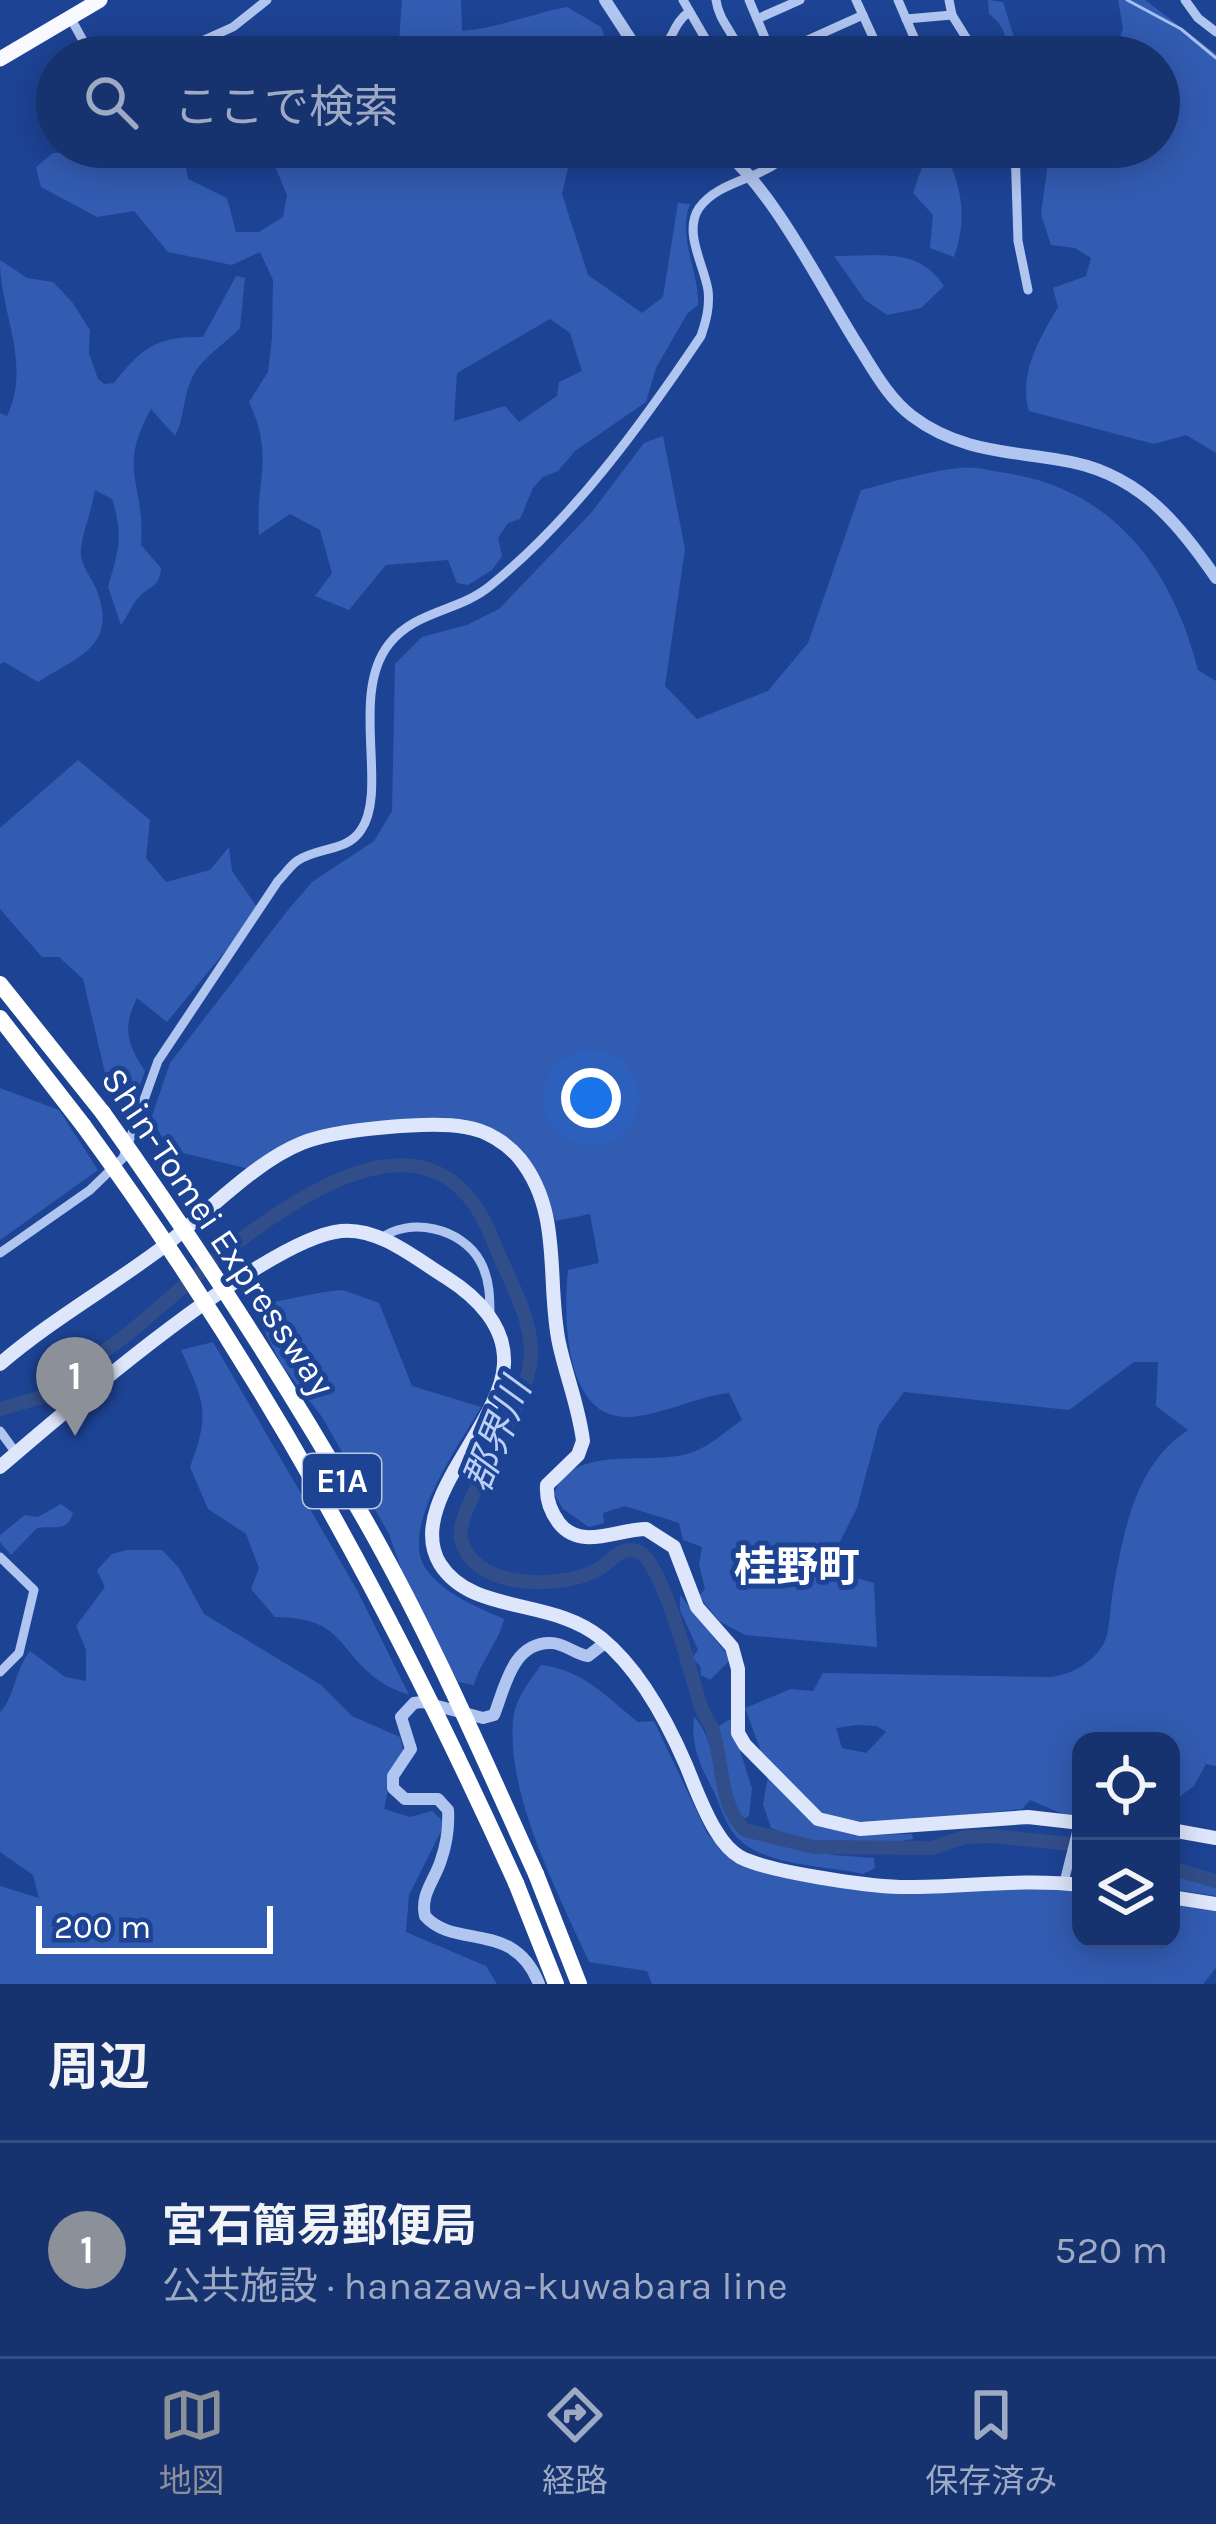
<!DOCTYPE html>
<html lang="ja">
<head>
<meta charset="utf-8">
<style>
  :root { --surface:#16326f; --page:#1f3a74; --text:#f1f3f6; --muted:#9eaac3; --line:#354d82; --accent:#8c9099 }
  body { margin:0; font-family:Karla,"Noto Sans JP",sans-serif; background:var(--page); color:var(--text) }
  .controls { position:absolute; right:36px; bottom:36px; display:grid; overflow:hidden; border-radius:24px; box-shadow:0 6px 30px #0003 }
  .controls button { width:108px; height:108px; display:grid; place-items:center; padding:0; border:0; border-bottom:3px solid var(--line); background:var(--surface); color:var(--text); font:60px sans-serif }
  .scale { position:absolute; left:36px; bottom:30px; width:237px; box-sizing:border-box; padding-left:12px; border:6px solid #fff; border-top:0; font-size:33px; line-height:42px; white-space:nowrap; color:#fff; -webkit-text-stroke:9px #1d4394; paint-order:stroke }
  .you { position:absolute; left:591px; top:1098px; width:42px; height:42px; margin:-30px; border:9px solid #fff; border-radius:50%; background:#1a73e8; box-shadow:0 0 0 18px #1a73e833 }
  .badge { display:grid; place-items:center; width:78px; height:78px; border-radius:50%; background:var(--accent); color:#fff; font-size:39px; font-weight:700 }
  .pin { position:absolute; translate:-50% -99px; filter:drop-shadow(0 3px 6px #0008) }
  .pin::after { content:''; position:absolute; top:63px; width:42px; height:36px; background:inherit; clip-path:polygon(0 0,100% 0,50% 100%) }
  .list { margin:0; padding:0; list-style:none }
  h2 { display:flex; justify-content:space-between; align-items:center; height:156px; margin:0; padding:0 48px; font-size:51px }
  h2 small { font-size:39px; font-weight:400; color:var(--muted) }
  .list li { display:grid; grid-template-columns:78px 1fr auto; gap:36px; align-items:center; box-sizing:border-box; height:216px; padding:0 48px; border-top:3px solid var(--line) }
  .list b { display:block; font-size:45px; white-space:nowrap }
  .list p { margin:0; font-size:39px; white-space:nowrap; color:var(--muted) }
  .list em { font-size:39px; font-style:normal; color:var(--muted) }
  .icon { flex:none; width:66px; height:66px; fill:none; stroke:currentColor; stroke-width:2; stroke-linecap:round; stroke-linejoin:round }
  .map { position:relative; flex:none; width:1216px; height:1984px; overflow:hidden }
  .search { position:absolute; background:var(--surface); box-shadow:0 6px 30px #0003; left:36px; right:36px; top:36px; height:132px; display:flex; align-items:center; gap:30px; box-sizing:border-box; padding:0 42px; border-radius:66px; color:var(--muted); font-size:45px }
  .sheet { height:372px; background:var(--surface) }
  nav { display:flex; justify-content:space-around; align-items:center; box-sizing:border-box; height:168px; border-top:3px solid var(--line); background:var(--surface); font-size:33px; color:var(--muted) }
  nav a { display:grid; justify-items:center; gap:6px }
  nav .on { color:var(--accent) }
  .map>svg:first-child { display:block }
  .green { fill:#325cb2; fill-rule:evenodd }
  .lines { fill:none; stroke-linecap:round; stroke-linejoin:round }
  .stream { stroke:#a3bef0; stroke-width:3 }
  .river { stroke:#324e8a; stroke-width:14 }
  .minor { stroke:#b0c5ef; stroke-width:9 }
  .tertiary { stroke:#b0c5ef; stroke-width:12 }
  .secondary { stroke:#dde6fb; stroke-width:14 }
  .primary { stroke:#f8faff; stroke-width:15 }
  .motorway { stroke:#fff; stroke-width:16 }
  .motorway-bridge { stroke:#fff; stroke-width:16 }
  .labels { text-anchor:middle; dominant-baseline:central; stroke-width:10; stroke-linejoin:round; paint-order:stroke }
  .shield { fill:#1d4394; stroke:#bbc7df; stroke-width:3 }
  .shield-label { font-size:33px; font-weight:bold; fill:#fff }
  .street-label { font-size:36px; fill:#fff; stroke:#1d4394 }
  .water-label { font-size:39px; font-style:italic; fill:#bcd0f5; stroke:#1d4394 }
  .quarter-label { font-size:42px; font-weight:bold; fill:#fff; stroke:#1d4394 }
</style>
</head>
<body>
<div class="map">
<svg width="1216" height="1984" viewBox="0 0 1216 1984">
  <rect width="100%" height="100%" fill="#1d4394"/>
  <g class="green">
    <path d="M402,0h59l1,31c36,-3 69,-17 105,-24l34,20 11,30h-214z"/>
    <path d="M988,0l15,2 17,55h-12c-1,-19 -3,-31 -19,-43z"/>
    <path d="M1118,0h27l71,54v399l-30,-18 -32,9 -125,-33c-11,-37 11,-73 29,-104l-5,-19 33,-12 5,-18 -16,-10 -24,-3 -10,-31 9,-67h109v-90h-45l9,-29z"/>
    <path d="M82,147h115l-12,13 3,19 39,19 9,34h23l24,-15 4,-22 -20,-48h306l-11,47 26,81 54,38 21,-16 15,-94 12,1c-13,32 9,67 8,101l-11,9 -31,54 -10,34 -71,49 -17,20 -15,6 -10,11 -13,31 -12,4 -10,15 4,18 -10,14 -24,15 -11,-2 -9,-23 -62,5 -37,45 -34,-14 17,-23 -12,-43 -30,-16 -31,21c-4,-56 16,-77 -10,-133l19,-30 4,-34 1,-58 -13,-28 -28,13 -64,-13 -34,-41 -37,6 -56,-30 -5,-20 17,-14h17zM550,319l20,14 12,38 -23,11 -2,14 -38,26 -14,-16 -51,15 3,-48z"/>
    <path d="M887,147h55c20,38 26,69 12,110l-24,-9 3,-33 -20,-22 9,-26 -11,-16 -16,2z"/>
    <path d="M834,256c43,1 84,-10 110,30l-23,22 -34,7 -22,-15z"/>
    <path d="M0,260l27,18 26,4 19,20 18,28 -1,24 9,25 6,5 10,-1c28,-36 44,-47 89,-46l33,-61 9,2 -5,50c-15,16 -39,30 -48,50 -10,20 -7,40 -17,58l-24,-27c-35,62 -5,75 -10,136l20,23c-2,21 -11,17 -23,30 -7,8 -10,18 -17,27l-13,-38c10,-35 16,-50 4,-88l-17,-9c-2,17 -16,51 -14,66 1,11 12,24 16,35 21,55 -20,66 -59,91l-34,-20 -4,2v-251l7,3c25,-54 -7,-102 -7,-156z"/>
    <path d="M663,436l22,113 -20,137 32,33 71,-28 40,-48 53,-153c32,-8 66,-19 99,-22 15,-2 31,3 46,5 109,17 166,96 192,197l18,11v1085l-10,-2 -12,22 -23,17v-62h-90v76l-18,-3 -33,-14 -8,9 -142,14 -35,-3 -26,-8 -57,-58 -17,-46 46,-19 22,2 10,-18 228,4c20,-2 43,-15 53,-34 6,-13 6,-33 8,-47 11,-60 21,-130 76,-166l-32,-24 2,-44h-24l-65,48 -165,-18 -25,33 -22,83 -31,61 48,14 3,64 -132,-12 -26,-14 -20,-25 6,-7 -6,-24 3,-18 -19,-7 -4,-17 -54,-17 -22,7 1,10 -15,4 -26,-18 -9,-15c19,-53 97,-26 139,-42 17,-6 34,-22 49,-32l-13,-27c-35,4 -65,22 -100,24 -65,3 -66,-102 -61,-147l31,-7 -9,-49 -34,7 -32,-69 -26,-21 -34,-12 -102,5 -40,6 -34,12 -34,28 -84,-20 -19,-31 19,-56 118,-153 24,-28 62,-41 18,-30 3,-147 27,-27 45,-12 32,-16 92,-96 53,-70zM857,1725l20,1 9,6 -20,21 -24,-5 -6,-20z"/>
    <path d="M78,760l72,60 -4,38 20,24 44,-12 19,-23 3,24 27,39 -92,112 -30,-24c-15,30 -10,46 8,73l-7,20 -31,-10 -24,-102 -24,-22h-17l-42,-48v-81z"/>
    <polygon points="0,1088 59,1110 98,1170 0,1240"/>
    <path d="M343,1290l36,13 33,83 69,21c-21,37 -83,122 -55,162 19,26 51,38 78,50 -6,25 -23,41 -30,66l-16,-3 -55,-107 -14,-41 -67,-117 -41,-53 -30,-60c32,-1 60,-12 92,-14z"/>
    <path d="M213,1342l144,248 52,105c-9,-4 -20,-7 -28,-13 -46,-32 -35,-64 -106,-65l-24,-28 8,-21 -13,-34 -38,-25 -18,-42c21,-56 14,-65 -9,-117z"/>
    <path d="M61,1504l12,9c-6,20 -19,12 -36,15l-26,27 -11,-13v-7l25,-20 13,2z"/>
    <path d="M127,1550h35l17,18 25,46 117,71 31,31 48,21 6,24 -17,24 -5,24 26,8 22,-6 13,12 -36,72 -3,37 80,34 11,18h-497v-98l39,12 -6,-23 -33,-23v-140c14,-13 14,-40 30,-61l35,26 21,4v-31l-10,-24 29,-39 -8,-17 15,-16z"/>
    <polygon points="680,1595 731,1659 710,1680 701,1675 700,1666 692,1658 698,1650 680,1610"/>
    <path d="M541,1665c43,5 65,32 97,57l16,-1 54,114 23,21 153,35 145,-6 52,6v48h90v-38l45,9v58l-13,16h-551l-5,-13 -58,-9c-30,-67 -82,-165 -76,-240 1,-22 16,-40 28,-57z"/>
    <path d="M694,1717c31,32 13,95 57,119l82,19 41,3 1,10 -12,6c-38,-9 -107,-7 -131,-43 -9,-13 -13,-29 -20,-43 -13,-25 -21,-42 -18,-71z"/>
    <polygon points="730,1719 752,1788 749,1816 743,1819 725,1782 719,1726"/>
    <path d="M768,1777c61,58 59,59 144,57l1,5c-48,10 -97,7 -142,-11l-8,-24z"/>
    <polygon points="1171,1873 1216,1884 1216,1896 1171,1889"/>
  </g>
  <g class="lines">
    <polyline class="stream" points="1127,0 1181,29 1216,58"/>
    <g class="river">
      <path d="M0,1409l42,-12c28,-25 60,-42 88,-65 82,-67 293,-280 364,-89 13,34 38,73 37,111 -1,52 -77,155 -70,184 11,52 97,51 134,33 11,-5 19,-17 29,-20 6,-2 13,-1 17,2 23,16 50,121 59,151 3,9 8,16 12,24 12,34 6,76 33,102l69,17 118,1 33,-11 27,-1 89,9"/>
      <polyline points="1171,1868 1216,1881"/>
    </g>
    <g class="minor">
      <polyline points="683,0 716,57"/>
      <path d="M716,0c3,23 21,35 25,57"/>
      <polyline points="749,0 773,57"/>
      <polyline points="856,0 882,57"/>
      <polyline points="898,0 922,56"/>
      <polyline points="949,0 952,15 978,57"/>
      <polyline points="1185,0 1198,18 1216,32"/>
      <polyline points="70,17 92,57"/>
      <polyline points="757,19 800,0"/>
      <polyline points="906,19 952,15"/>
      <path d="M658,54c15,-13 15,-31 31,-42"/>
      <polyline points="772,56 863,15"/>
      <polyline points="166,57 233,27 267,0"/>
      <polyline points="1015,147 1018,241 1028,290"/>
      <path d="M380,1239c29,-23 82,-11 100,22 10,18 10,37 10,56"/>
      <path d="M0,1253l90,-63 33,-32 35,-97 120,-180c6,-6 12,-15 19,-20 20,-14 50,-9 64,-31 28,-41 -12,-135 28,-186 27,-34 69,-32 101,-58 83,-67 152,-162 211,-250 5,-15 9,-29 7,-46 -4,-25 -25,-58 -9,-82 22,-31 72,-28 94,-61"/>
      <polyline points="0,1431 16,1453"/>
      <polyline points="0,1557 34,1590 19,1653 0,1672"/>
      <polyline points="1065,1878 1079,1822"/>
    </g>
    <g class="tertiary">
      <polyline points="605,0 642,57"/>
      <path d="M721,147c56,49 96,133 136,197 16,25 31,54 55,72 46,35 95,35 148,44 75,11 116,59 156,118"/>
      <path d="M539,1984c-25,-65 -84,-34 -114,-68 -5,-22 10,-36 16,-56 6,-17 8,-33 7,-50l-10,-11h-33l-12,-11v-12l18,-27 -10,-32 13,-14 8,-1 61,16 11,-3c11,-27 18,-73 57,-72 13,0 24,11 37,13l18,-14"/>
    </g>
    <g class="secondary">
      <path d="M0,1364c51,-44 110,-77 163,-117 42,-32 91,-85 139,-104 34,-14 128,-22 163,-16 21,3 42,16 55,32 43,54 26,122 39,184 7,33 20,64 24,98l-5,14 -31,30c-1,14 3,26 12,38 22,28 58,6 87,6l28,18 23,60 35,40 6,22v64l7,12 73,74 42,10 168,-12 53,6"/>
      <path d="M0,1467c64,-55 264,-228 341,-236 38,-4 75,28 106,47 30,19 59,48 57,86 -3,62 -100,141 -64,200 32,51 111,33 161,74 37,30 66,83 85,127 9,22 17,45 30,66 6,10 14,20 24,26 28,15 127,29 160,30 61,1 119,-9 181,-2"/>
      <polyline points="1171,1830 1216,1838"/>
      <polyline points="1171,1897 1216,1904"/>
    </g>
    <polyline class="primary" points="0,59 100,0"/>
    <g class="motorway">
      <polyline points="0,984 103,1113"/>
      <polyline points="0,1018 83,1125"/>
      <polyline points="536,1874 579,1984"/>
      <polyline points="516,1883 556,1984"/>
    </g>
    <g class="motorway-bridge">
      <path d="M103,1113c94,132 182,267 262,407 65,114 117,235 171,354"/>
      <path d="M83,1125c178,244 309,484 433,758"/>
    </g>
  </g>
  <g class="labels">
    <rect class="shield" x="303" y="1454" width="78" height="54" rx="9"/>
    <g class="shield-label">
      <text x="342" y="1481">E1A</text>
    </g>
    <g class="street-label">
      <text transform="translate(218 1232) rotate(56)">Shin-Tomei Expressway</text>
    </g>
    <g class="water-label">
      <text transform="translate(497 1435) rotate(-68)">郡界川</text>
    </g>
    <g class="quarter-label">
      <text x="797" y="1567">桂野町</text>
    </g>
  </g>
</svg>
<div class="controls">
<button><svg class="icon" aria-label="locate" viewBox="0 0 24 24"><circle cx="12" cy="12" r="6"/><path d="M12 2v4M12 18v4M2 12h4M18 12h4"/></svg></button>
<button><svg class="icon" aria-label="layers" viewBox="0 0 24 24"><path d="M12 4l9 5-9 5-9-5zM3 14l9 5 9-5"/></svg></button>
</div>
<div class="scale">200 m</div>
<div class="you"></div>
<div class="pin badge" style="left:75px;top:1436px">1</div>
<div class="search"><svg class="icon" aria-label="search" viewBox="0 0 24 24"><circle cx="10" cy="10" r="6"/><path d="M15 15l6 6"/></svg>ここで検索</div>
</div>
<section class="sheet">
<h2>周辺<small></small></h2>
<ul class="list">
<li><span class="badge">1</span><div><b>宮石簡易郵便局</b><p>公共施設 · hanazawa-kuwabara line</p></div><em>520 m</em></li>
</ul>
</section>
<nav>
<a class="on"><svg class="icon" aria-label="map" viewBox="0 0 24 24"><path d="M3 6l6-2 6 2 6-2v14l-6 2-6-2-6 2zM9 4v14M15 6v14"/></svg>地図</a>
<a><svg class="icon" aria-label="directions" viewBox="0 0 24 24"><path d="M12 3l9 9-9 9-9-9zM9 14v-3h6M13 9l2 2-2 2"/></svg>経路</a>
<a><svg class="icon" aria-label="saved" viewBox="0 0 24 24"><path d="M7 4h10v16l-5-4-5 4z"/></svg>保存済み</a>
</nav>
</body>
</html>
